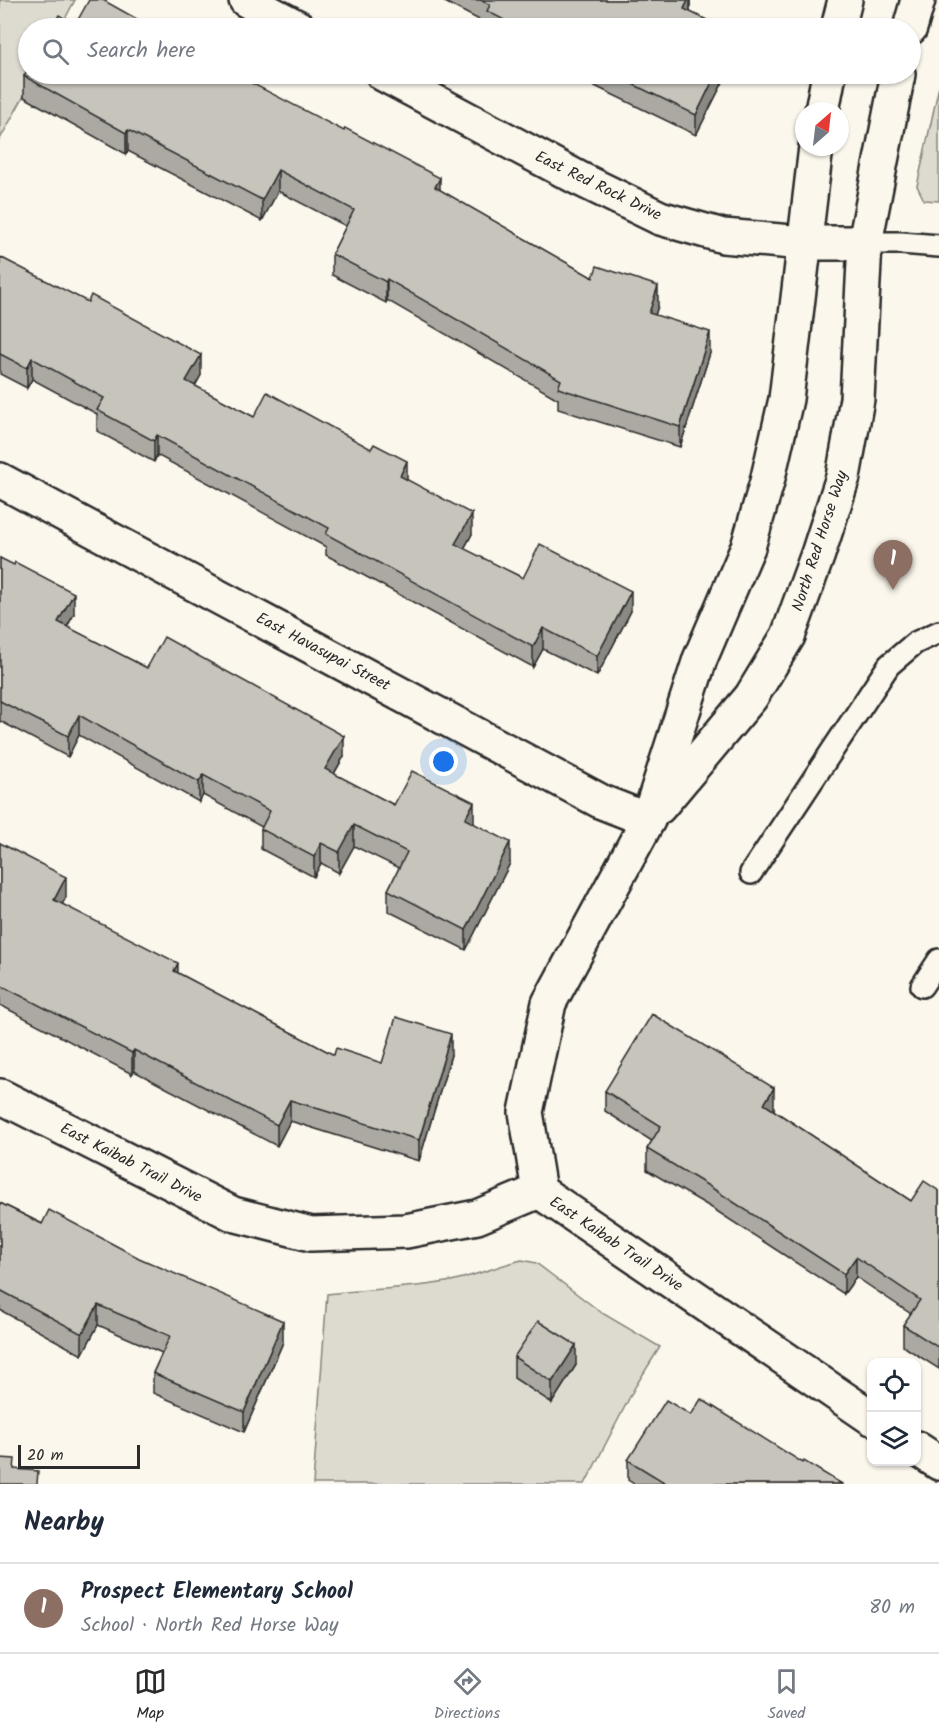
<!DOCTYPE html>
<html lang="en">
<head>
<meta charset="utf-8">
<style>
  :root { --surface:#fff; --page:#f2f2f3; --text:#1f2937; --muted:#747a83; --line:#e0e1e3; --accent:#2b2b2b }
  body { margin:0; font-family:Kalam,sans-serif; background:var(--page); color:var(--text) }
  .controls { position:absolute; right:18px; bottom:18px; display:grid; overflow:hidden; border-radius:12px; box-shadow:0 2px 4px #0004 }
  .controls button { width:54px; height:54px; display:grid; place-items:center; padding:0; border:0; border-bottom:2px solid var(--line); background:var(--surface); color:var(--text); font:30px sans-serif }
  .compass { position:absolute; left:795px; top:102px; width:54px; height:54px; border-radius:50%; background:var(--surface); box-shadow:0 2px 4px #0004; rotate:28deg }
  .scale { position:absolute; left:18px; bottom:15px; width:122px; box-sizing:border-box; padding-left:6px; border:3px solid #2b2b2b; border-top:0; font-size:16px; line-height:21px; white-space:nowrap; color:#2b2b2b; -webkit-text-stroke:4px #fbf7ec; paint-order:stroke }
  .you { position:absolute; left:444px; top:762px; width:21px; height:21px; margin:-15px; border:4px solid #fff; border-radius:50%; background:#1a73e8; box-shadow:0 0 0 9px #1a73e833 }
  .badge { display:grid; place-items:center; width:39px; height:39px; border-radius:50%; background:var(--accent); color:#fff; font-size:20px; font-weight:700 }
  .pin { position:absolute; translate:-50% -50px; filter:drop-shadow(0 2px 3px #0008) }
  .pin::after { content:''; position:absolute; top:32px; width:21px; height:18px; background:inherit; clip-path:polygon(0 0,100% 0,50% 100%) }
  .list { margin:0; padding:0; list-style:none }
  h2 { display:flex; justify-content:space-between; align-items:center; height:78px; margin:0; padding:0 24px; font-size:26px }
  h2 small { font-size:20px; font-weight:400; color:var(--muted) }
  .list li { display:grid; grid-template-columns:39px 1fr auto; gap:18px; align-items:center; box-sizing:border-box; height:90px; padding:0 24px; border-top:2px solid var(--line) }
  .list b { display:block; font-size:22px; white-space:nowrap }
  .list p { margin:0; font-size:20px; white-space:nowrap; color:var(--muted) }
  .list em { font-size:20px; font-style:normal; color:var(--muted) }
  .icon { flex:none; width:33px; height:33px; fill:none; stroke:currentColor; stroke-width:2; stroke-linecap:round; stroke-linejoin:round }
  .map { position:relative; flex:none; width:939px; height:1484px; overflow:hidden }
  .search { position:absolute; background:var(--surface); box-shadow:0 2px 4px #0004; left:18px; right:18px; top:18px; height:66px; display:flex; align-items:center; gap:15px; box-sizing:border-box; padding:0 21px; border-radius:33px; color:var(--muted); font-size:22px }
  .sheet { height:168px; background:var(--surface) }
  nav { display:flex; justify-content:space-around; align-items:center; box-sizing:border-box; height:84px; border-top:2px solid var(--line); background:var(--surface); font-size:16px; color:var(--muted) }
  nav a { display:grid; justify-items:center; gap:3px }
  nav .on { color:var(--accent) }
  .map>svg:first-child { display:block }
  .green { fill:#dddad0; stroke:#84827e; stroke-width:1.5 }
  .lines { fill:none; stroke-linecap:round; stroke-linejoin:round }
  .service-casing { stroke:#2b2b2b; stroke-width:26 }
  .minor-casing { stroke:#2b2b2b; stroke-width:38 }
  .tertiary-casing { stroke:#2b2b2b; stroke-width:38 }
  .service { stroke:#fbf7ec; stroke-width:21 }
  .minor { stroke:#fbf7ec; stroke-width:33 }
  .tertiary { stroke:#fbf7ec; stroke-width:33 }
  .wall { fill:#aba9a2; stroke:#2b2b2b; stroke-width:1.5 }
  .shaded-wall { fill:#8b8984; stroke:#2b2b2b; stroke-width:1.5 }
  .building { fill:#c7c4bc; stroke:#2b2b2b; stroke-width:1.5 }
  .labels { text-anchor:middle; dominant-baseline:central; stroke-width:5; stroke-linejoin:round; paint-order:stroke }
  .street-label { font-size:16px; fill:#2b2b2b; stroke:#fbf7ec }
</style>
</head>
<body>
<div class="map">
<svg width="939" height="1484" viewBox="0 0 939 1484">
  <rect width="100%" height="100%" fill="#fbf7ec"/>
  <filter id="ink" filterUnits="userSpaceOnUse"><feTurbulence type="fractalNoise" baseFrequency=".0167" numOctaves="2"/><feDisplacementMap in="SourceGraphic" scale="12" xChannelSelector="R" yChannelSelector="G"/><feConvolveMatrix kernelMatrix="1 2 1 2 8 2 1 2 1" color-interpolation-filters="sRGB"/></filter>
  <g filter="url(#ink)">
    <g class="green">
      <polygon points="0,0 75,0 60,28 28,28 28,74 36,74 0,139"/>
      <polygon points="939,86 939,201 924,200 917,186"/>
      <path d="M522,1260l14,3 66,50 58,34 -25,40 -50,97h-272l14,-190c40,-5 80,-5 119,-12 26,-5 51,-16 76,-22z"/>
    </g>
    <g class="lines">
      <defs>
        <g id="service">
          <polyline points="865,243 901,243 939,246"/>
          <polyline points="751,873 889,665 915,643 939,632"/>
          <polyline points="922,986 939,960"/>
        </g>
        <g id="minor">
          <polyline points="246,0 299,28"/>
          <polyline points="383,74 578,178 660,218 723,236 804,243 865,243"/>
          <polyline points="0,480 602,802 648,820"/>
          <polyline points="0,1096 233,1214 311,1234 406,1231 477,1217 539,1191 872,1418"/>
          <polyline points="916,1448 939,1463"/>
        </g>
        <g id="tertiary">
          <polyline points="838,28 845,0"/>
          <polyline points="910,28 918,0"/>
          <polyline points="822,111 829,74"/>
          <polyline points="659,807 751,697 788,636 818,554 843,477 857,399 865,243 898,74"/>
          <polyline points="539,1191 526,1112 549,1003 648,820 700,659 748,547 767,482 786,399 816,147"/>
        </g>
      </defs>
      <use href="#service" class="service-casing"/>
      <use href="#minor" class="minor-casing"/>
      <use href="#tertiary" class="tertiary-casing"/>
      <use href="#service" class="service"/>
      <use href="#minor" class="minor"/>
      <use href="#tertiary" class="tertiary"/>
    </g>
    <g class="wall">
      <polygon points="441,0 690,0 690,12 723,28 487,28 487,24"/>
      <polygon points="570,74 727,74 696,135"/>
      <polygon points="24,76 440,190 593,278 658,306 655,315 710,353 680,447 558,409 558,399 387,300 386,303 332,275 332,254 346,226 278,191 262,221 128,151 126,154 24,97"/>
      <polygon points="0,257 201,375 195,386 254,417 407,480 472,534 464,549 523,578 631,611 597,676 543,649 533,667 326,555 326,547 157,455 154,462 97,431 97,414 32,379 27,388 0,374"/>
      <polygon points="0,558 74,614 67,627 147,668 344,756 334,774 394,805 474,822 473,824 510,863 466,950 388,911 388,890 399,868 354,846 339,873 321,863 314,877 261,849 261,829 262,827 203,795 199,802 79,735 68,757 0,721"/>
      <polygon points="0,843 66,897 62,904 178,973 334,1055 382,1063 451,1055 419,1161 290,1121 277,1146 134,1071 132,1074 0,1005"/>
      <polygon points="605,1091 774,1109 773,1110 911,1201 939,1191 939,1369 903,1346 903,1325 911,1314 856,1277 844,1294 712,1208 647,1170 647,1149 652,1141 605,1111"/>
      <polygon points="0,1203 283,1342 244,1432 153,1393 153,1373 162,1353 98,1325 82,1355 0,1310"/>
      <polygon points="514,1357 576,1365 552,1403 514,1378"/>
      <polygon points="691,1415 803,1463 842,1484 634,1484 628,1480 628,1460"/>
    </g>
    <g class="shaded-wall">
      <polygon points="688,0 690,0 690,18 684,9"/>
      <polygon points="716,74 727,74 696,135 696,115"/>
      <polygon points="128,130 128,151 126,154 126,133"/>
      <polygon points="278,170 278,191 262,221 262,200"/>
      <polygon points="440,178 440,199 435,187"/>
      <polygon points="387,279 387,300 386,303 386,282"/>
      <polygon points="658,286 658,306 649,334 649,313"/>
      <polygon points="710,332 710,353 680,447 680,427"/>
      <polygon points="201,355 201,375 186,402 186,381"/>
      <polygon points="32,358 32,379 27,388 27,368"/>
      <polygon points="157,435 157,455 154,462 154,441"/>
      <polygon points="407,461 407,482 400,476"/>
      <polygon points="472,514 472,534 455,565 455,544"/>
      <polygon points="631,591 631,611 597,676 597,656"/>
      <polygon points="74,593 74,614 58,643 58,622"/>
      <polygon points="543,628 543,649 533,667 533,647"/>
      <polygon points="79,715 79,735 68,757 68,736"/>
      <polygon points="344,736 344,756 325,789 325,769"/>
      <polygon points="203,775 203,795 199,802 199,782"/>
      <polygon points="474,802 474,822 465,840 465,819"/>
      <polygon points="354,825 354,846 339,873 339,852"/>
      <polygon points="510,842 510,863 466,950 466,930"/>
      <polygon points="321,843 321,863 314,877 314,857"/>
      <polygon points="66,877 66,897 54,920 54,900"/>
      <polygon points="178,963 178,984 174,971"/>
      <polygon points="451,1034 451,1055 419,1161 419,1140"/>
      <polygon points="134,1050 134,1071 132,1074 132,1053"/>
      <polygon points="774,1088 774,1109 764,1125 764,1104"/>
      <polygon points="290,1100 290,1121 277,1146 277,1125"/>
      <polygon points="856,1257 856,1277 844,1294 844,1274"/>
      <polygon points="98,1305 98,1325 82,1355 82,1334"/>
      <polygon points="283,1321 283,1342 244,1432 244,1412"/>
      <polygon points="576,1345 576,1365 552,1403 552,1382"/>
    </g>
    <g class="building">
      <polygon points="89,0 103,0 153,28 51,28 59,15 75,25"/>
      <polygon points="481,0 688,0 684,9 723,28 519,28 487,11 490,5"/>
      <polygon points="28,69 28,74 234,74 344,131 345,128 440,178 435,187 593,278 597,266 658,286 649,313 710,332 680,427 558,388 561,380 387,279 386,282 332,254 354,210 278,170 262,200 128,130 126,133 24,76"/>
      <polygon points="612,74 716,74 696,115"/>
      <polygon points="0,257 88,302 91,295 201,355 186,381 254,417 267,392 371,449 374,444 407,461 400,476 472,514 455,544 523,578 540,544 631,591 597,656 543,628 533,647 326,534 329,528 157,435 154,441 97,410 104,398 32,358 27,368 0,354"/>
      <polygon points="0,558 14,565 15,562 74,593 58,622 147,668 164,637 344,736 325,769 394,805 412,771 474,802 465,819 510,842 466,930 388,890 407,852 354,825 339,852 321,843 314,857 261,829 270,811 203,775 199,782 79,715 68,736 0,701"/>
      <polygon points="0,843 66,877 54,900 178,963 174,971 334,1055 336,1048 382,1063 396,1017 451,1034 419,1140 290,1100 277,1125 134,1050 132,1053 0,985"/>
      <polygon points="652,1014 774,1088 764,1104 911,1201 924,1181 939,1191 939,1348 903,1325 920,1300 856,1257 844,1274 712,1188 647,1149 661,1126 605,1091"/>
      <polygon points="0,1203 42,1224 49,1210 139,1258 283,1321 244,1412 153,1373 170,1336 98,1305 82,1334 0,1290"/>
      <polygon points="538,1321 576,1345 552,1382 514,1357"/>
      <polygon points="701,1399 803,1463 804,1461 842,1484 667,1484 628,1460 666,1400 691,1415"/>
      <polygon points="0,1458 15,1459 14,1469 38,1471 37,1484 0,1484"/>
    </g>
  </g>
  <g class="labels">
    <g class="street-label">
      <text transform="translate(598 186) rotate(26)">East Red Rock Drive</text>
      <text transform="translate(820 541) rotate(-72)">North Red Horse Way</text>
      <text transform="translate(323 652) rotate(28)">East Havasupai Street</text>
      <text transform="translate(131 1163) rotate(27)">East Kaibab Trail Drive</text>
      <text transform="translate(616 1244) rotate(34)">East Kaibab Trail Drive</text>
    </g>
  </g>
</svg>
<div class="controls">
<button><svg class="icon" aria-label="locate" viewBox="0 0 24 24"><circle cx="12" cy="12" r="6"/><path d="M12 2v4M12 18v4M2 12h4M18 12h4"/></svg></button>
<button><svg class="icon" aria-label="layers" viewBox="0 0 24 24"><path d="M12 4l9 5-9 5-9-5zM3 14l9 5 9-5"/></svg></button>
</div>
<svg class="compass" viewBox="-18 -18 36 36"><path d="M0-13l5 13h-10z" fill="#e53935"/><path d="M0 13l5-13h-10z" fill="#747a83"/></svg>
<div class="scale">20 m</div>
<div class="you"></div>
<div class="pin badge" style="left:893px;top:590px;background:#8d6e63">1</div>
<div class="search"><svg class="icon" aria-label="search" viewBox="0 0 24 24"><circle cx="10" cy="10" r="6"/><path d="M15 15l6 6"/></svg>Search here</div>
</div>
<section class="sheet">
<h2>Nearby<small></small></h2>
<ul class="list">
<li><span class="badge" style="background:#8d6e63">1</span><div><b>Prospect Elementary School</b><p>School · North Red Horse Way</p></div><em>80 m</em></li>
</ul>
</section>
<nav>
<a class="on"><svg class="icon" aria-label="map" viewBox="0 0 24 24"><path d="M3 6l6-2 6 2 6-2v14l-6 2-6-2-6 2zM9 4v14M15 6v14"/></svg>Map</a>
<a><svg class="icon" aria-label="directions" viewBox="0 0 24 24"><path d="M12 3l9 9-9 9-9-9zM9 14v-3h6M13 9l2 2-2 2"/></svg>Directions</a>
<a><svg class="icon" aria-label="saved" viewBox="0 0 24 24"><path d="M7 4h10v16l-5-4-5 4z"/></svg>Saved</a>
</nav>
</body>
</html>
